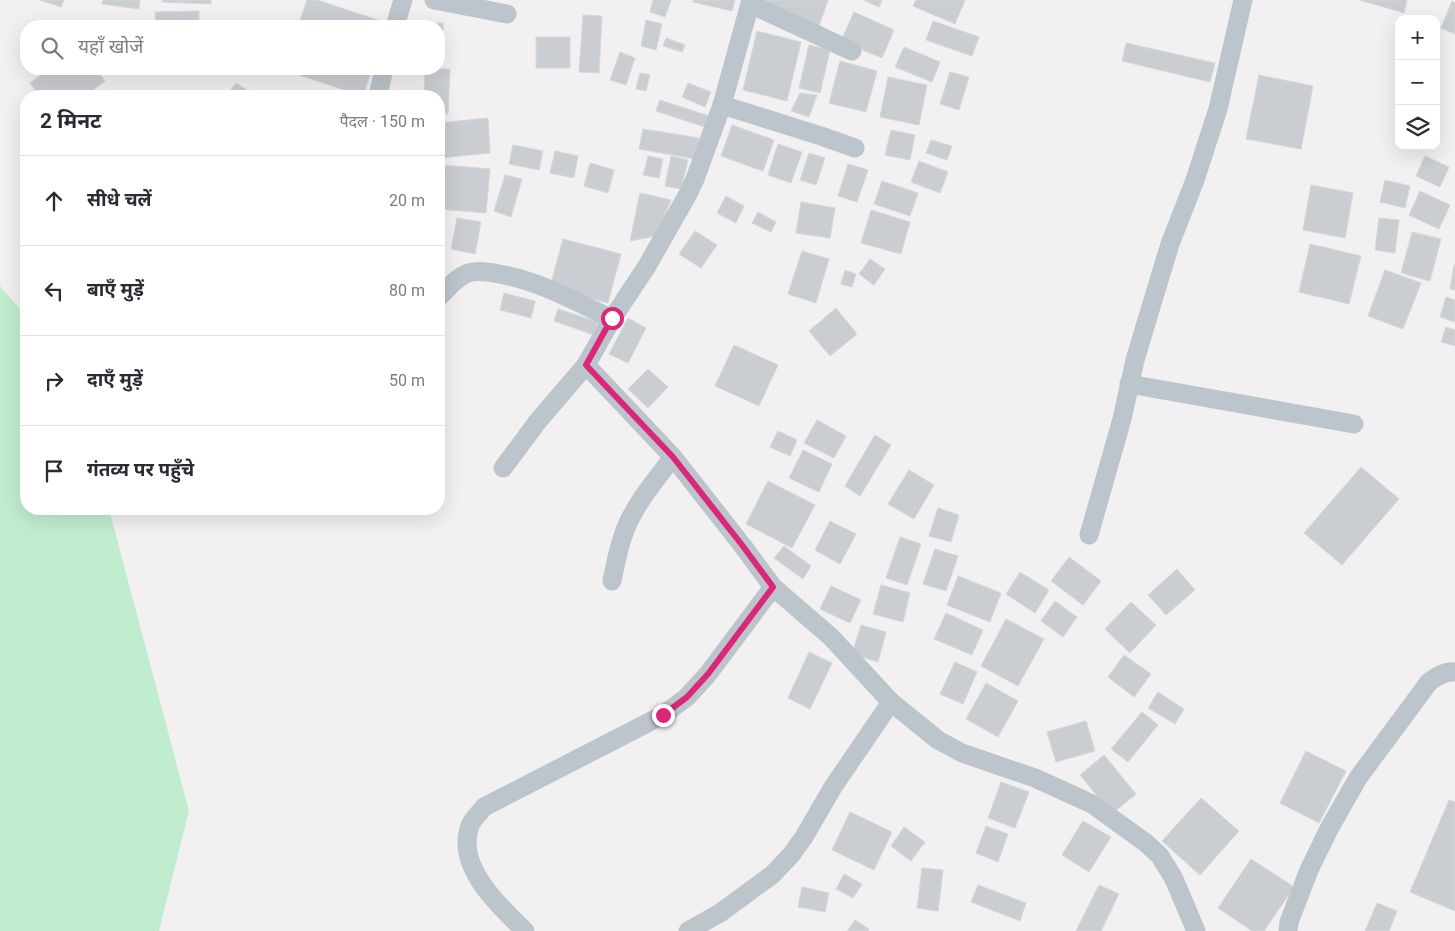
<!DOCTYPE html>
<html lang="hi">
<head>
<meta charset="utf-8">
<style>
  :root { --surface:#fff; --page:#f2f2f3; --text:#2b2b33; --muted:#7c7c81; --line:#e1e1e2 }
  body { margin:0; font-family:Roboto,"Noto Sans Devanagari",sans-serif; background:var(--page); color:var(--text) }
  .controls { position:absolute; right:15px; top:15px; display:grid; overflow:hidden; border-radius:10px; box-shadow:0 5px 20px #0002 }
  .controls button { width:45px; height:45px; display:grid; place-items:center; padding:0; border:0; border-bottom:1px solid var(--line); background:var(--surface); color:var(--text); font:25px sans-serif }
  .stop { position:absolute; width:15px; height:15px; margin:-11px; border:4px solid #db2777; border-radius:50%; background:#fff }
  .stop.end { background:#db2777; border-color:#fff; box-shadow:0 1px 5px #0008 }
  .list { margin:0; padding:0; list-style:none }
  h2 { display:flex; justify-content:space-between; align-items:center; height:65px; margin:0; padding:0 20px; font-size:21px }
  h2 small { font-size:16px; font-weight:400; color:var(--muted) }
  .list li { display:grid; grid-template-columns:32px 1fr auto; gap:15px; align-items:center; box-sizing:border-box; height:90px; padding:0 20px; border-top:1px solid var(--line) }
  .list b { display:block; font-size:19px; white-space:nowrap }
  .list em { font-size:16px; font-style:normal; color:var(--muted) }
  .icon { flex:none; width:28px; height:28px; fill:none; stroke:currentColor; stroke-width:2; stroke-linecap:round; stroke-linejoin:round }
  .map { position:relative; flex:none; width:1455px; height:931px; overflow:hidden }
  .search { position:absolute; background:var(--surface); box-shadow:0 5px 20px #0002; left:20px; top:20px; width:425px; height:55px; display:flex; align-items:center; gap:12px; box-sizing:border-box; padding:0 18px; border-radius:20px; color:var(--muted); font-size:19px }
  .panel { position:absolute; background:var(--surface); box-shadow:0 5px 20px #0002; left:20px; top:90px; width:425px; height:425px; border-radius:20px }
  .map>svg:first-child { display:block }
  .green { fill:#c1edcf }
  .building { fill:#cacdd2; stroke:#d4d7db }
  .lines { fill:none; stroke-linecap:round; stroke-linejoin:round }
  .street { stroke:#bcc5cc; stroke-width:19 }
  .route { stroke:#db2777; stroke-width:6 }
</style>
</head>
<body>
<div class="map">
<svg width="1455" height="931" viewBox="0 0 1455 931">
  <rect width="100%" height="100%" fill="#f2f0f0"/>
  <polygon class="green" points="0,286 26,316 26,509 109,509 189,811 159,931 0,931"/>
  <g class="building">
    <polygon points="40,0 64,0 61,7"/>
    <polygon points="103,0 140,0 139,9 102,4"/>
    <polygon points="162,0 211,0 211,4 162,2"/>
    <polygon points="307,0 317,0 387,23 386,26 298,26"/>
    <polygon points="653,0 671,0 665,17 650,12"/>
    <polygon points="694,0 735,0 732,11 693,2"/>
    <polygon points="765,0 828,0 819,26 763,6"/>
    <polygon points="863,0 882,0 879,7"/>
    <polygon points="916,0 965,0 955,24 913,6"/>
    <polygon points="1360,0 1407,0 1404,13"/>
    <polygon points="1452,1 1455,3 1455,34 1441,28"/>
    <polygon points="199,11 199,26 156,26 155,12"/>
    <polygon points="854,12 894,30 882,58 841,41"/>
    <polygon points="583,15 602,16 599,73 579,72"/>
    <polygon points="646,20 662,24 656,50 641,46"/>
    <polygon points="933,21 979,37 972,56 926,40"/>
    <polygon points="403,23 443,23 443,61 439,61 439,26 403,26"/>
    <polygon points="757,31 801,42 787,101 743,90"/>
    <rect x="536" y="37" width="34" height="31"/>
    <polygon points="666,38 685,45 682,52 663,46"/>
    <polygon points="1126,43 1215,63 1210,82 1122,61"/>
    <polygon points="809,45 830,50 820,93 799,88"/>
    <polygon points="904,47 940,62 932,82 895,67"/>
    <polygon points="620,52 635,58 626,85 610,80"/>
    <polygon points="840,61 877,71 866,112 829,103"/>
    <polygon points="49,69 96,69 105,81 85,96 40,96 30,83"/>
    <polygon points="284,69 372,69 363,96 284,70"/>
    <polygon points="425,69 450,69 448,114 439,113 439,96 424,96"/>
    <polygon points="950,72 969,77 959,110 940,104"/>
    <polygon points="640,73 650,75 646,91 636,89"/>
    <polygon points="1259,75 1313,86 1301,149 1246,139"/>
    <polygon points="888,77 927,85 919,125 880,117"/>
    <polygon points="236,83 256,96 226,96"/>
    <polygon points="688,83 711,92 705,107 682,97"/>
    <polygon points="328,91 340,96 326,96"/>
    <polygon points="800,93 817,95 809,117 791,111"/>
    <polygon points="660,100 709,116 705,127 656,111"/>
    <polygon points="488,118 490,153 440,158 439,123"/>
    <polygon points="732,125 774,140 763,171 721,156"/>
    <polygon points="643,129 699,138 695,159 639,149"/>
    <polygon points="891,130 915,135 910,160 885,155"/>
    <polygon points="931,140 952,146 947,160 926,153"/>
    <polygon points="778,144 802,152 791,183 768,175"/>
    <polygon points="513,145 543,151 539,170 509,164"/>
    <polygon points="555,151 578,156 574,178 550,173"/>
    <polygon points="809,153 825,158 816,185 800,180"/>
    <polygon points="648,156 663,159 659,178 643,175"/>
    <polygon points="671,156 688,160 681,189 665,186"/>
    <polygon points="1425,156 1449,167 1440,187 1416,176"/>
    <polygon points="919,161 948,172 940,193 911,182"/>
    <polygon points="590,163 614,170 608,193 584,186"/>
    <polygon points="848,164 868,170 857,202 838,196"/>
    <polygon points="440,165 490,169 486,213 439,209"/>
    <polygon points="505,175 522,179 511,217 494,211"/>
    <polygon points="1385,180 1410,186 1405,208 1380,202"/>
    <polygon points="882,181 918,193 910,216 874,204"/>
    <polygon points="1311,185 1353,193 1345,238 1303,230"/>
    <polygon points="1420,191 1450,205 1439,229 1409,215"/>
    <polygon points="640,193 671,200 656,236 630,241"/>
    <polygon points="726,196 744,206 736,223 717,213"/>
    <polygon points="801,202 835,208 830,238 796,233"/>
    <polygon points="871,210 910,222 901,254 861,243"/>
    <polygon points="758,212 776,222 771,232 752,223"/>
    <polygon points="457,218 481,222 475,254 451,249"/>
    <polygon points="1379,218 1399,220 1395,253 1375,250"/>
    <polygon points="695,231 717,245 701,268 679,254"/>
    <polygon points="1412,232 1441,239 1430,281 1401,273"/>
    <polygon points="563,239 621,254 608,303 550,287"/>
    <polygon points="1310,244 1361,256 1349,304 1299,292"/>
    <polygon points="802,251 829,259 816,303 788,294"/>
    <polygon points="870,259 885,269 874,285 859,274"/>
    <polygon points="1454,265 1455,265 1455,290 1450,289"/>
    <polygon points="845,270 856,274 852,287 841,284"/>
    <polygon points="1385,270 1421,283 1403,329 1368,316"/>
    <polygon points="504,293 535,301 531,318 500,310"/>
    <polygon points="1446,297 1455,300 1455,322 1440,317"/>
    <polygon points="836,308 857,334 830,356 809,331"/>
    <polygon points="558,309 598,322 594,335 554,321"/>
    <polygon points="628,318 646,328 628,363 609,354"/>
    <polygon points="1446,327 1455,330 1455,346 1441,342"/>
    <polygon points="734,345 778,365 759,406 715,386"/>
    <polygon points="648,369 668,387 648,408 628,389"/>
    <polygon points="817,420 846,436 834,458 804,443"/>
    <polygon points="778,431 797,440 790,456 770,447"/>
    <polygon points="875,435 891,445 860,496 845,486"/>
    <polygon points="803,450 832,464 819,492 789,478"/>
    <polygon points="1361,467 1399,499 1342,565 1304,533"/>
    <polygon points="909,470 934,485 914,519 888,504"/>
    <polygon points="768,481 815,505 792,548 746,524"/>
    <polygon points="938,508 959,515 951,542 929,536"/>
    <polygon points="830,521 856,534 840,564 815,550"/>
    <polygon points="900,537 921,544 907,585 886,578"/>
    <polygon points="784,546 811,566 803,579 774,558"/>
    <polygon points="935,549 958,556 946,591 923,584"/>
    <polygon points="1069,557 1101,581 1083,605 1051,581"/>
    <polygon points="1177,569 1195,590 1166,615 1148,595"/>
    <polygon points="1020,572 1049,590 1035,613 1006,594"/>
    <polygon points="958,576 1001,593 990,622 947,605"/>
    <polygon points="881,585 910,593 903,622 873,614"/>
    <polygon points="831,586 861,600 850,623 820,609"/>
    <polygon points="1055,601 1077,617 1063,637 1041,621"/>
    <polygon points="1131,602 1156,625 1130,653 1105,629"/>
    <polygon points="946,613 983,630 972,655 934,639"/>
    <polygon points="1006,619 1044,639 1018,686 981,666"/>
    <polygon points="861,625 886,632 878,662 852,654"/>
    <polygon points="809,652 832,663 810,709 788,698"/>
    <polygon points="1124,655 1151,674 1134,697 1108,677"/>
    <polygon points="955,662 977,672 963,704 940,694"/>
    <polygon points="986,683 1018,701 998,737 966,719"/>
    <polygon points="1158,692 1184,709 1175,724 1148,708"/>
    <polygon points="1142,712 1158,725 1128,762 1111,749"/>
    <polygon points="1086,721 1095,751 1056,762 1047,732"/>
    <polygon points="1306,751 1346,771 1319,823 1280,803"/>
    <polygon points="1104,755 1136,794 1112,814 1080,775"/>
    <polygon points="1001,782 1029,792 1015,828 988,818"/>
    <polygon points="1201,798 1239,831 1200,875 1162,841"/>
    <polygon points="1449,800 1455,802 1455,911 1410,892"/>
    <polygon points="850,812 892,832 874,870 832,850"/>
    <polygon points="1083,821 1111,837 1089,872 1062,855"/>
    <polygon points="986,826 1008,834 998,862 976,853"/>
    <polygon points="904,827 925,842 911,861 891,846"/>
    <polygon points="1251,859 1294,887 1264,931 1252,931 1218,908"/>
    <polygon points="922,868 943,870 938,911 917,908"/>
    <polygon points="844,874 862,884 853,898 836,889"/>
    <polygon points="978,885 1026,903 1020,921 971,902"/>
    <polygon points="1099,885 1119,894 1101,931 1076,931"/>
    <polygon points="802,887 829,893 825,912 798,907"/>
    <polygon points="1377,903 1397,911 1389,931 1365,931"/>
    <polygon points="855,920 869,929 868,931 847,931"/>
  </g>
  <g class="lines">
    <g class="street">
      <polyline points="434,0 507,14"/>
      <polyline points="750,4 852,51"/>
      <polyline points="395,26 403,0"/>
      <polyline points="378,96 384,69"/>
      <polyline points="722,105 821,136 855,148"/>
      <path d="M439,297c9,-8 17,-20 29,-24 10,-3 21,-1 31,1 40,7 76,27 113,45"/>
      <polyline points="586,365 673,457 742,545 773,587 831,637 891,702 938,740 962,753 1035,778 1068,793 1092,804 1146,843 1160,856 1174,879 1196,931"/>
      <polyline points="1129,384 1354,424"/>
      <polyline points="503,468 538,421 586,365 612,319 647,266 688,194 695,179 722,105 751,0"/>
      <polyline points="1089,535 1122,419 1135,360 1150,310 1170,244 1195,180 1218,109 1243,0"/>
      <path d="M612,581c3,-15 6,-31 11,-45 9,-29 32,-55 50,-79"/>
      <path d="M525,931c-26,-25 -70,-65 -55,-105 2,-7 10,-13 14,-19l179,-92 24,-18 21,-23 65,-87"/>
      <polyline points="688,931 720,913 772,875 791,855 804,837 833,787 891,702"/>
      <path d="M1288,931l1,-9 20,-52 20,-41 29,-51 71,-96c8,-6 16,-11 26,-10"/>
    </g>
  </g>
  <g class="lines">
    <polyline class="route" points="612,318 586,365 673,457 742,545 773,587 708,674 687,697 663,715"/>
  </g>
</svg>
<div class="controls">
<button>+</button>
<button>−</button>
<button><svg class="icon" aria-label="layers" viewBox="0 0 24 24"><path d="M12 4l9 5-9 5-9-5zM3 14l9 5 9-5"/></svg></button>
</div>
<div class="stop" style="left:612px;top:318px"></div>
<div class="stop end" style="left:663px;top:715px"></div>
<div class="search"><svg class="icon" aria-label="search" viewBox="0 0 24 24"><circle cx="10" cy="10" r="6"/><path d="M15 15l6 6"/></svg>यहाँ खोजें</div>
<section class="panel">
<h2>2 मिनट<small>पैदल · 150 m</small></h2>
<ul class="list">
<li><svg class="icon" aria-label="ahead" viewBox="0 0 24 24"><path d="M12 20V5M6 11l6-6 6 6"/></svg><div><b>सीधे चलें</b></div><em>20 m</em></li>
<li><svg class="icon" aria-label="left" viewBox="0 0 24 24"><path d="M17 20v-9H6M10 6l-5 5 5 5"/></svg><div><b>बाएँ मुड़ें</b></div><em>80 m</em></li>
<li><svg class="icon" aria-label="right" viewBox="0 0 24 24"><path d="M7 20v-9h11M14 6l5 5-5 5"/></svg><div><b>दाएँ मुड़ें</b></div><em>50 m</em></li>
<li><svg class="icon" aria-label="arrive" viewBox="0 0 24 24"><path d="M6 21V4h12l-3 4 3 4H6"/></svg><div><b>गंतव्य पर पहुँचे</b></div></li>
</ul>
</section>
</div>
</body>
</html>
